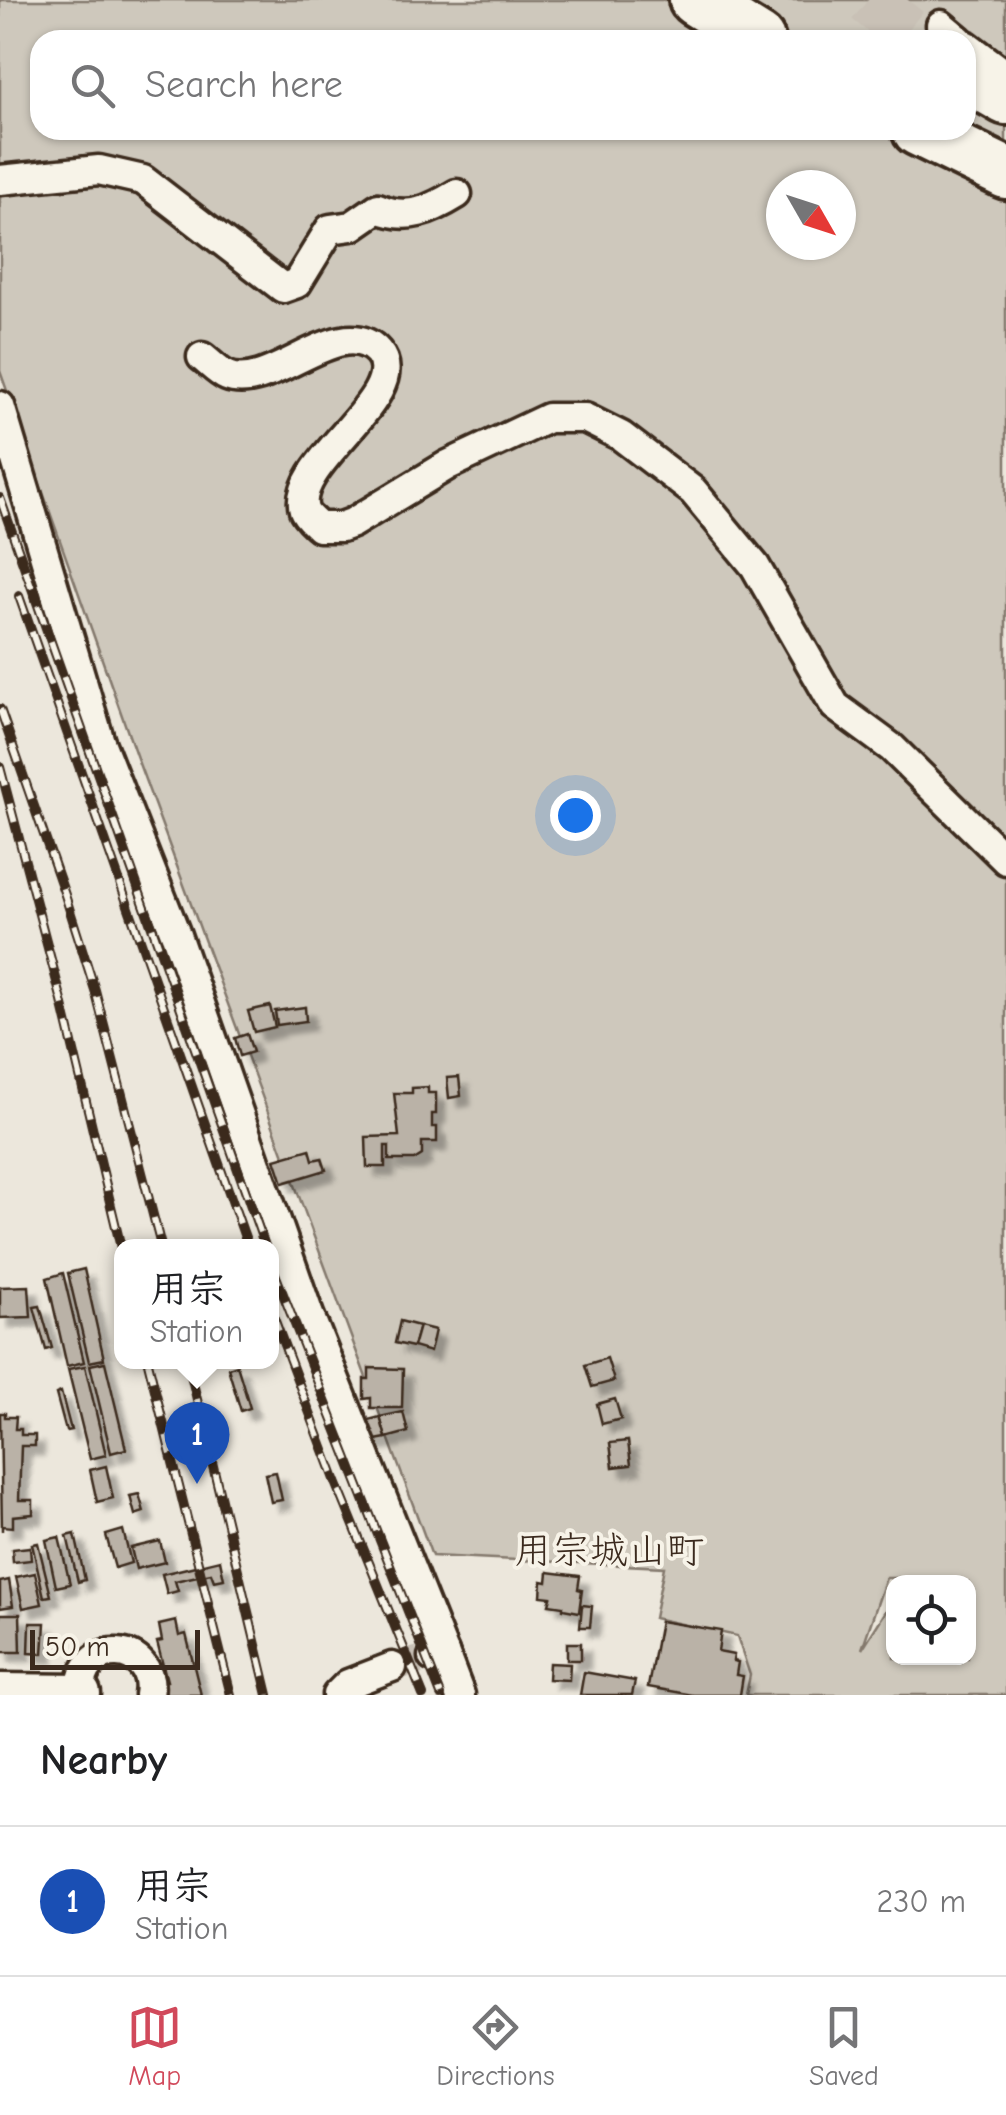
<!DOCTYPE html>
<html lang="en">
<head>
<meta charset="utf-8">
<style>
  :root { --surface:#fff; --page:#f6f6f6; --text:#202124; --muted:#757577; --line:#e0e0e0; --accent:#d1495b }
  body { margin:0; font-family:"Comic Neue","Klee One",sans-serif; background:var(--page); color:var(--text) }
  .controls { position:absolute; right:30px; bottom:30px; display:grid; overflow:hidden; border-radius:20px; box-shadow:0 2px 8px #0004 }
  .controls button { width:90px; height:90px; display:grid; place-items:center; padding:0; border:0; border-bottom:2px solid var(--line); background:var(--surface); color:var(--text); font:50px sans-serif }
  .compass { position:absolute; left:766px; top:170px; width:90px; height:90px; border-radius:50%; background:var(--surface); box-shadow:0 2px 8px #0004; rotate:129deg }
  .scale { position:absolute; left:30px; bottom:25px; width:170px; box-sizing:border-box; padding-left:10px; border:5px solid #3b2a1e; border-top:0; font-size:28px; line-height:35px; white-space:nowrap; color:#3b2a1e; -webkit-text-stroke:8px #f7f3e8; paint-order:stroke }
  .you { position:absolute; left:575px; top:815px; width:35px; height:35px; margin:-25px; border:8px solid #fff; border-radius:50%; background:#1a73e8; box-shadow:0 0 0 15px #1a73e833 }
  .badge { display:grid; place-items:center; width:65px; height:65px; border-radius:50%; background:var(--accent); color:#fff; font-size:32px; font-weight:700 }
  .pin { position:absolute; translate:-50% -82px; filter:drop-shadow(0 2px 5px #0008) }
  .pin::after { content:''; position:absolute; top:52px; width:35px; height:30px; background:inherit; clip-path:polygon(0 0,100% 0,50% 100%) }
  .popup { position:absolute; left:114px; top:1239px; width:165px; height:130px; box-sizing:border-box; display:grid; place-content:center; border-radius:20px; background:var(--surface); filter:drop-shadow(0 2px 8px #0005); font-size:32px; white-space:nowrap; color:var(--muted) }
  .popup b { font-size:38px; color:var(--text) }
  .popup::after { content:''; position:absolute; left:50%; top:100%; margin-left:-20px; border:20px solid transparent; border-top-color:var(--surface) }
  .list { margin:0; padding:0; list-style:none }
  h2 { display:flex; justify-content:space-between; align-items:center; height:130px; margin:0; padding:0 40px; font-size:42px }
  h2 small { font-size:32px; font-weight:400; color:var(--muted) }
  .list li { display:grid; grid-template-columns:65px 1fr auto; gap:30px; align-items:center; box-sizing:border-box; height:150px; padding:0 40px; border-top:2px solid var(--line) }
  .list b { display:block; font-size:38px; white-space:nowrap }
  .list p { margin:0; font-size:32px; white-space:nowrap; color:var(--muted) }
  .list em { font-size:32px; font-style:normal; color:var(--muted) }
  .icon { flex:none; width:55px; height:55px; fill:none; stroke:currentColor; stroke-width:2; stroke-linecap:round; stroke-linejoin:round }
  .map { position:relative; flex:none; width:1006px; height:1695px; overflow:hidden }
  .search { position:absolute; background:var(--surface); box-shadow:0 2px 8px #0004; left:30px; right:30px; top:30px; height:110px; display:flex; align-items:center; gap:25px; box-sizing:border-box; padding:0 35px; border-radius:30px; color:var(--muted); font-size:38px }
  .sheet { height:280px; background:var(--surface) }
  nav { display:flex; justify-content:space-around; align-items:center; box-sizing:border-box; height:140px; border-top:2px solid var(--line); background:var(--surface); font-size:28px; color:var(--muted) }
  nav a { display:grid; justify-items:center; gap:5px }
  nav .on { color:var(--accent) }
  .map>svg:first-child { display:block }
  .green { fill:#cec8bc; stroke:#84796d; stroke-width:2.5; fill-rule:evenodd }
  .building { fill:#bab2a7; stroke:#3b2a1e; stroke-width:2.5; filter:url(#shadow) }
  .lines { fill:none; stroke-linecap:round; stroke-linejoin:round }
  .street-tunnel { stroke:#c9c1b6; stroke-width:28; stroke-dasharray:28 14; stroke-linecap:butt }
  .highway-tunnel { stroke:#c9c1b6; stroke-width:50; stroke-dasharray:50 25; stroke-linecap:butt }
  .street-casing { stroke:#3b2a1e; stroke-width:35 }
  .secondary-casing { stroke:#3b2a1e; stroke-width:45 }
  .highway-casing { stroke:#3b2a1e; stroke-width:58 }
  .street { stroke:#f7f3e8; stroke-width:28 }
  .secondary { stroke:#f7f3e8; stroke-width:38 }
  .highway { stroke:#f7f3e8; stroke-width:50 }
  .rail-casing { stroke:#3b2a1e; stroke-width:10 }
  .rail { stroke:#f7f3e8; stroke-width:6; stroke-dasharray:19; stroke-linecap:butt }
  .labels { text-anchor:middle; dominant-baseline:central; stroke-width:8; stroke-linejoin:round; paint-order:stroke }
  .quarter-label { font-size:38px; fill:#3b2a1e; stroke:#f7f3e8 }
</style>
</head>
<body>
<div class="map">
<svg width="1006" height="1695" viewBox="0 0 1006 1695">
  <defs>
    <filter id="shadow"><feDropShadow dx="9" dy="9" stdDeviation="2.5" flood-color="#0004"/></filter>
  </defs>
  <rect width="100%" height="100%" fill="#ece7dc"/>
  <filter id="ink" filterUnits="userSpaceOnUse"><feTurbulence type="fractalNoise" baseFrequency=".01" numOctaves="2"/><feDisplacementMap in="SourceGraphic" scale="20" xChannelSelector="R" yChannelSelector="G"/><feConvolveMatrix kernelMatrix="1 2 1 2 8 2 1 2 1" color-interpolation-filters="sRGB"/></filter>
  <g filter="url(#ink)">
    <path class="green" d="M0,0h1006v1695h-260l4,-20 -13,-39 -83,-18 10,-51 -232,-11 -295,-798 -137,-387zM40,40h926v90h-926zM781,185h60v60h-60zM886,1578h20l-2,4h64v76h-74l-1,-58 -31,49z"/>
    <g class="building">
      <polygon points="270,1006 275,1027 254,1032 248,1011"/>
      <polygon points="305,1007 306,1021 277,1025 275,1011"/>
      <polygon points="247,1034 253,1052 240,1056 235,1038"/>
      <polygon points="459,1077 461,1096 449,1098 447,1078"/>
      <polygon points="428,1087 428,1093 436,1093 436,1114 432,1114 432,1127 437,1127 437,1142 422,1142 422,1155 414,1160 389,1160 389,1146 385,1146 385,1167 367,1167 366,1137 399,1136 394,1093 412,1093 412,1088"/>
      <polygon points="310,1149 313,1160 322,1158 326,1170 283,1183 275,1159"/>
      <polygon points="84,1269 104,1359 89,1362 68,1273"/>
      <polygon points="63,1273 84,1362 67,1366 47,1278"/>
      <polygon points="29,1286 31,1317 0,1318 0,1287"/>
      <polygon points="40,1306 52,1348 46,1350 34,1307"/>
      <polygon points="400,1321 419,1326 413,1347 395,1343"/>
      <polygon points="419,1326 435,1330 430,1352 413,1347"/>
      <polygon points="607,1358 614,1381 592,1387 585,1365"/>
      <polygon points="105,1362 126,1449 111,1453 90,1365"/>
      <polygon points="237,1365 250,1408 241,1411 228,1368"/>
      <polygon points="85,1366 106,1455 90,1459 68,1369"/>
      <polygon points="369,1368 403,1369 402,1408 371,1408 371,1398 364,1399 364,1379 369,1379"/>
      <polygon points="61,1392 71,1430 66,1431 56,1394"/>
      <polygon points="615,1399 621,1419 602,1424 597,1404"/>
      <polygon points="403,1412 408,1432 386,1438 380,1417"/>
      <polygon points="0,1413 5,1413 5,1417 16,1417 15,1429 21,1429 21,1435 35,1435 35,1446 21,1446 19,1500 33,1500 33,1514 13,1516 13,1527 2,1526 2,1531"/>
      <polygon points="380,1417 386,1438 370,1441 365,1421"/>
      <polygon points="628,1441 631,1465 613,1467 610,1443"/>
      <polygon points="106,1466 113,1498 97,1502 90,1470"/>
      <polygon points="276,1472 282,1500 271,1502 265,1474"/>
      <polygon points="139,1494 144,1512 135,1515 130,1496"/>
      <polygon points="123,1530 131,1563 115,1568 106,1535"/>
      <polygon points="75,1534 85,1580 78,1582 67,1536"/>
      <polygon points="59,1537 70,1584 56,1587 46,1540"/>
      <polygon points="160,1541 165,1562 136,1569 131,1548"/>
      <polygon points="38,1543 51,1596 44,1597 32,1544"/>
      <polygon points="30,1547 31,1560 13,1562 12,1549"/>
      <polygon points="220,1560 224,1579 214,1581 211,1573 175,1581 178,1591 167,1594 162,1574"/>
      <polygon points="548,1572 580,1576 578,1589 582,1590 579,1612 563,1609 563,1606 549,1604 551,1597 541,1596 542,1581 547,1582"/>
      <polygon points="35,1573 42,1604 23,1608 16,1577"/>
      <polygon points="9,1580 13,1606 0,1608 0,1582"/>
      <polygon points="582,1605 592,1606 590,1627 580,1627"/>
      <polygon points="0,1614 20,1614 21,1652 0,1652"/>
      <polygon points="176,1621 179,1636 186,1634 201,1695 164,1695 161,1682 167,1681 157,1642 162,1641 159,1625"/>
      <polygon points="660,1621 721,1631 718,1652 734,1655 733,1661 738,1662 736,1675 743,1676 740,1695 693,1695 648,1687"/>
      <polygon points="30,1623 45,1623 43,1654 29,1653"/>
      <rect x="567" y="1643" width="14" height="17"/>
      <polygon points="549,1663 570,1664 569,1680 548,1679"/>
      <polygon points="584,1672 635,1681 632,1695 580,1695"/>
    </g>
    <g class="lines">
      <polyline class="street-tunnel" points="392,1667 433,1657"/>
      <polyline class="highway-tunnel" points="868,0 918,40"/>
      <defs>
        <g id="street">
          <polyline points="941,25 959,40"/>
          <polyline points="966,45 1006,75"/>
          <path d="M0,180l99,-10 44,10 140,108 14,-5 33,-54 22,-3 26,-18c30,13 53,2 79,-14"/>
          <path d="M202,357c7,5 16,15 25,19 44,18 114,-66 151,-24 36,42 -89,112 -74,158 2,6 10,12 15,17h22l11,-4 96,-58 100,-47h37l36,18 72,55 62,75 80,140 57,42 114,112"/>
          <polyline points="0,406 100,742 176,935 309,1315 444,1653 433,1657"/>
          <polyline points="444,1653 460,1695"/>
          <path d="M81,1695c-3,-60 77,-52 68,0"/>
          <polyline points="337,1695 348,1684 392,1667"/>
        </g>
        <polyline id="secondary" points="0,1693 81,1694"/>
        <g id="highway">
          <polyline points="695,0 759,40"/>
          <polyline points="987,88 1006,99"/>
          <polyline points="918,130 1006,173"/>
        </g>
      </defs>
      <use href="#street" class="street-casing"/>
      <use href="#secondary" class="secondary-casing"/>
      <use href="#highway" class="highway-casing"/>
      <use href="#street" class="street"/>
      <use href="#secondary" class="secondary"/>
      <use href="#highway" class="highway"/>
      <defs>
        <g id="rail">
          <polyline points="0,498 265,1246"/>
          <polyline points="19,596 248,1246"/>
          <polyline points="0,709 65,895 95,990 161,1246"/>
          <polyline points="0,767 62,1001 122,1252"/>
          <polyline points="272,1266 441,1695"/>
          <polyline points="272,1313 336,1482 423,1695"/>
          <polyline points="148,1362 231,1695"/>
          <polyline points="188,1362 268,1695"/>
        </g>
      </defs>
      <use href="#rail" class="rail-casing"/>
      <use href="#rail" class="rail"/>
    </g>
  </g>
  <g class="labels">
    <g class="quarter-label">
      <text x="609" y="1551">用宗城山町</text>
    </g>
  </g>
</svg>
<div class="controls">
<button><svg class="icon" aria-label="locate" viewBox="0 0 24 24"><circle cx="12" cy="12" r="6"/><path d="M12 2v4M12 18v4M2 12h4M18 12h4"/></svg></button>
</div>
<svg class="compass" viewBox="-18 -18 36 36"><path d="M0-13l5 13h-10z" fill="#e53935"/><path d="M0 13l5-13h-10z" fill="#757577"/></svg>
<div class="scale">50 m</div>
<div class="you"></div>
<div class="pin badge" style="left:197px;top:1484px;background:#1a4fb4">1</div>
<div class="popup"><b>用宗</b>Station</div>
<div class="search"><svg class="icon" aria-label="search" viewBox="0 0 24 24"><circle cx="10" cy="10" r="6"/><path d="M15 15l6 6"/></svg>Search here</div>
</div>
<section class="sheet">
<h2>Nearby<small></small></h2>
<ul class="list">
<li><span class="badge" style="background:#1a4fb4">1</span><div><b>用宗</b><p>Station</p></div><em>230 m</em></li>
</ul>
</section>
<nav>
<a class="on"><svg class="icon" aria-label="map" viewBox="0 0 24 24"><path d="M3 6l6-2 6 2 6-2v14l-6 2-6-2-6 2zM9 4v14M15 6v14"/></svg>Map</a>
<a><svg class="icon" aria-label="directions" viewBox="0 0 24 24"><path d="M12 3l9 9-9 9-9-9zM9 14v-3h6M13 9l2 2-2 2"/></svg>Directions</a>
<a><svg class="icon" aria-label="saved" viewBox="0 0 24 24"><path d="M7 4h10v16l-5-4-5 4z"/></svg>Saved</a>
</nav>
</body>
</html>
